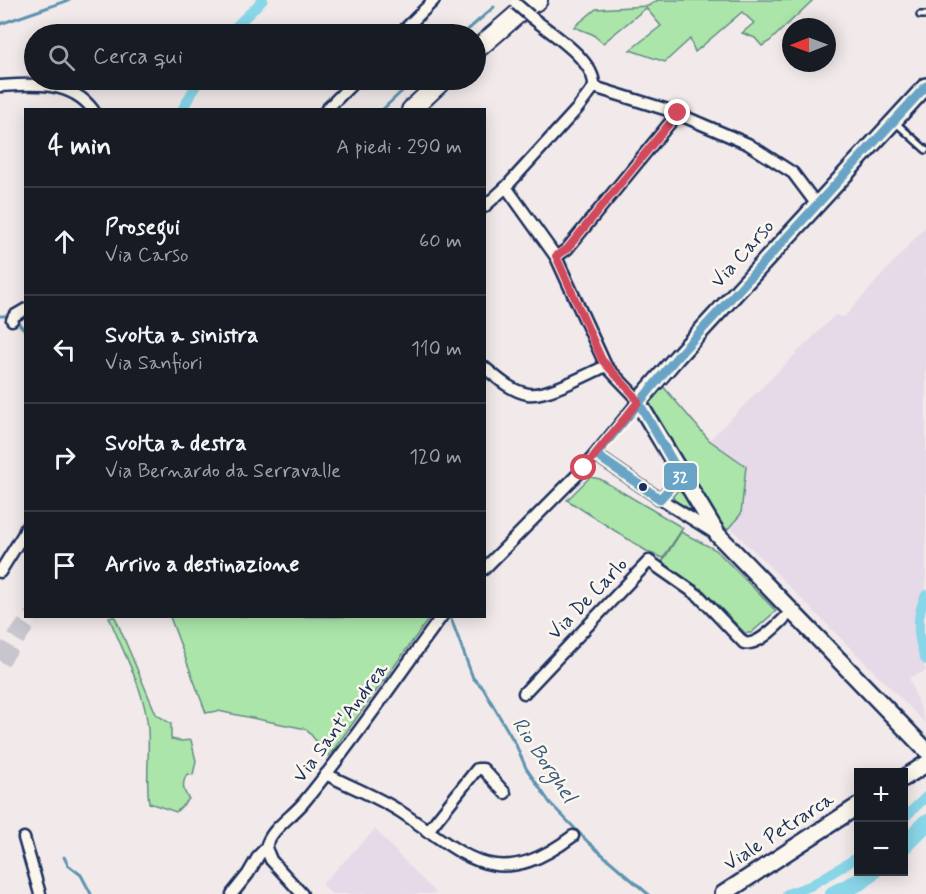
<!DOCTYPE html>
<html lang="it">
<head>
<meta charset="utf-8">
<style>
  :root { --surface:#171b24; --page:#242831; --text:#f1f3f6; --muted:#9ea1a6; --line:#363941 }
  body { margin:0; font-family:Mynerve,sans-serif; background:var(--page); color:var(--text) }
  .controls { position:absolute; right:18px; bottom:18px; display:grid; overflow:hidden; border-radius:0px; box-shadow:0 3px 15px #0003 }
  .controls button { width:54px; height:54px; display:grid; place-items:center; padding:0; border:0; border-bottom:2px solid var(--line); background:var(--surface); color:var(--text); font:30px sans-serif }
  .compass { position:absolute; left:782px; top:18px; width:54px; height:54px; border-radius:50%; background:var(--surface); box-shadow:0 3px 15px #0003; rotate:269deg }
  .stop { position:absolute; width:18px; height:18px; margin:-14px; border:4px solid #d1495b; border-radius:50%; background:#fff }
  .stop.end { background:#d1495b; border-color:#fff; box-shadow:0 2px 6px #0008 }
  .list { margin:0; padding:0; list-style:none }
  h2 { display:flex; justify-content:space-between; align-items:center; height:78px; margin:0; padding:0 24px; font-size:26px }
  h2 small { font-size:20px; font-weight:400; color:var(--muted) }
  .list li { display:grid; grid-template-columns:39px 1fr auto; gap:18px; align-items:center; box-sizing:border-box; height:108px; padding:0 24px; border-top:2px solid var(--line) }
  .list b { display:block; font-size:22px; white-space:nowrap }
  .list p { margin:0; font-size:20px; white-space:nowrap; color:var(--muted) }
  .list em { font-size:20px; font-style:normal; color:var(--muted) }
  .icon { flex:none; width:33px; height:33px; fill:none; stroke:currentColor; stroke-width:2; stroke-linecap:round; stroke-linejoin:round }
  .map { position:relative; flex:none; width:926px; height:894px; overflow:hidden }
  .search { position:absolute; background:var(--surface); box-shadow:0 3px 15px #0003; left:24px; top:24px; width:462px; height:66px; display:flex; align-items:center; gap:15px; box-sizing:border-box; padding:0 21px; border-radius:33px; color:var(--muted); font-size:22px }
  .panel { position:absolute; background:var(--surface); box-shadow:0 3px 15px #0003; left:24px; top:108px; width:462px; height:510px; border-radius:0px }
  .map>svg:first-child { display:block }
  .built { fill:#e7dae8 }
  .green { fill:#abe5aa; stroke:#638a84; stroke-width:1.5 }
  .lines { fill:none; stroke-linecap:round; stroke-linejoin:round }
  .stream { stroke:#5d93b1; stroke-width:3 }
  .canal { stroke:#89d6e8; stroke-width:10 }
  .river { stroke:#89d6e8; stroke-width:18 }
  .primary-tunnel { stroke:#c7c5ce; stroke-width:18; stroke-dasharray:18 9; stroke-linecap:butt }
  .lane-casing { stroke:#1b2f5e; stroke-width:10 }
  .street-casing { stroke:#1b2f5e; stroke-width:15 }
  .secondary-casing { stroke:#1b2f5e; stroke-width:20 }
  .primary-casing { stroke:#1b2f5e; stroke-width:22 }
  .lane { stroke:#fbf7ec; stroke-width:5 }
  .street { stroke:#fbf7ec; stroke-width:10 }
  .secondary { stroke:#fbf7ec; stroke-width:15 }
  .primary { stroke:#fbf7ec; stroke-width:18 }
  .street-bridge-casing { stroke:#1b2f5e; stroke-width:15; stroke-linecap:butt }
  .street-bridge { stroke:#fbf7ec; stroke-width:10 }
  .bus-1-casing { stroke:#fbf7ec; stroke-width:14 }
  .bus-1 { stroke:#69a4c7; stroke-width:9 }
  .route { stroke:#d1495b; stroke-width:8 }
  .bus-dot { fill:#1b2f5e; stroke:#fbf7ec; stroke-width:2 }
  .labels { text-anchor:middle; dominant-baseline:central; stroke-width:5; stroke-linejoin:round; paint-order:stroke }
  .street-label { font-size:20px; fill:#1b2f5e; stroke:#fbf7ec }
  .water-label { font-size:21px; font-style:italic; fill:#365980; stroke:#fbf7ec }
  .line-badge { stroke:#fbf7ec; stroke-width:2 }
  .badge-label { font-size:16px; text-anchor:middle; font-weight:bold; fill:#fff }
</style>
</head>
<body>
<div class="map">
<svg width="926" height="894" viewBox="0 0 926 894">
  <rect width="100%" height="100%" fill="#f2eaea"/>
  <filter id="ink" filterUnits="userSpaceOnUse"><feTurbulence type="fractalNoise" baseFrequency=".0167" numOctaves="2"/><feDisplacementMap in="SourceGraphic" scale="12" xChannelSelector="R" yChannelSelector="G"/><feConvolveMatrix kernelMatrix="1 2 1 2 8 2 1 2 1" color-interpolation-filters="sRGB"/></filter>
  <g filter="url(#ink)">
    <g class="built">
      <polygon points="926,226 926,588 918,608 915,631 917,646 926,671 909,678 926,724 730,527 741,514 709,440 835,315 844,317"/>
      <polygon points="375,829 399,855 437,894 331,894 322,884"/>
    </g>
    <g class="green">
      <polygon points="658,0 813,0 770,41 762,46 755,38 742,33 754,23 742,12 695,52 690,39 665,62 630,50 661,26 646,8 603,43 592,34 574,27 596,9 648,6"/>
      <polygon points="661,384 709,440 746,466 741,514 727,530 706,503 649,407 650,399"/>
      <polygon points="590,477 600,479 683,528 663,558 648,552 567,500"/>
      <polygon points="679,489 682,490 696,513 674,500 673,496"/>
      <polygon points="681,532 716,550 776,611 751,633 745,633 704,591 662,562"/>
      <path d="M109,617h6l41,97 15,10v15l10,2 10,-1 5,21 -3,14 -6,-1c-5,9 -5,16 2,25l-13,13 -27,-9c-4,-28 2,-55 -2,-83 -5,-35 -25,-70 -38,-103z"/>
      <polygon points="170,617 170,616 430,617 329,756 306,729 218,711 206,713"/>
    </g>
    <g class="lines">
      <g class="stream">
        <polyline points="0,24 69,0"/>
        <polyline points="463,34 494,7"/>
        <polyline points="382,110 414,80"/>
        <polyline points="0,316 10,316"/>
        <polyline points="15,320 26,331"/>
        <polyline points="449,616 452,621 473,678 483,688 516,745 526,768 550,803 589,843 648,894"/>
        <polyline points="64,857 68,865 81,875 91,894"/>
      </g>
      <g class="canal">
        <polyline points="228,34 263,0"/>
        <polyline points="182,110 199,80"/>
        <path d="M926,595c-11,22 -9,43 0,65"/>
        <polyline points="904,818 926,797"/>
        <polyline points="787,894 810,886 858,857"/>
      </g>
      <g class="river">
        <polyline points="904,845 926,823"/>
        <polyline points="834,894 861,881 872,872"/>
      </g>
      <polyline class="primary-tunnel" points="0,661 32,616"/>
      <defs>
        <g id="lane">
          <polyline points="920,15 926,15"/>
          <polyline points="896,123 926,150"/>
        </g>
        <g id="street">
          <polyline points="400,34 434,0"/>
          <path d="M0,86c32,-2 71,-6 93,24"/>
          <polyline points="594,87 671,111 748,144 793,173 817,205"/>
          <polyline points="326,110 356,80"/>
          <path d="M484,207l22,-20 71,-78 17,-22c2,-27 -45,-55 -64,-71"/>
          <polyline points="556,257 567,249 678,113"/>
          <polyline points="12,320 14,316 26,309"/>
          <path d="M484,367c13,11 27,24 44,27 18,3 60,-20 78,-28"/>
          <polyline points="596,455 660,499 716,534"/>
          <polyline points="660,499 681,476"/>
          <polyline points="484,569 584,468 638,402 633,394 606,366 556,257 506,187"/>
          <polyline points="0,572 23,535 26,528"/>
          <path d="M524,693l125,-132 50,35 45,47c15,4 37,-22 48,-32"/>
          <path d="M326,774c25,13 52,23 75,38 66,44 95,82 172,24"/>
          <polyline points="427,832 477,769 483,769 505,793"/>
          <polyline points="24,838 40,894"/>
          <path d="M266,848c4,-19 26,-31 38,-46 49,-59 92,-124 138,-186"/>
          <polyline points="266,848 271,860 302,894"/>
          <polyline points="232,894 248,874 259,855 266,848"/>
        </g>
        <g id="secondary">
          <polyline points="926,86 677,357 638,402 718,535 926,750"/>
          <polyline points="904,778 926,764"/>
          <polyline points="723,894 858,806"/>
        </g>
        <g id="primary">
          <polyline points="476,50 527,6 538,0"/>
          <polyline points="411,110 443,80"/>
        </g>
      </defs>
      <use href="#lane" class="lane-casing"/>
      <use href="#street" class="street-casing"/>
      <use href="#secondary" class="secondary-casing"/>
      <use href="#primary" class="primary-casing"/>
      <use href="#lane" class="lane"/>
      <use href="#street" class="street"/>
      <use href="#secondary" class="secondary"/>
      <use href="#primary" class="primary"/>
      <defs>
        <polyline id="street-bridge" points="516,4 530,16"/>
      </defs>
      <use href="#street-bridge" class="street-bridge-casing"/>
      <use href="#street-bridge" class="street-bridge"/>
      <defs>
        <g id="bus-1">
          <polygon points="639,403 681,476 660,499 596,455"/>
          <polyline points="639,403 677,357 926,86"/>
        </g>
      </defs>
      <use href="#bus-1" class="bus-1-casing"/>
      <use href="#bus-1" class="bus-1"/>
    </g>
  </g>
  <g class="lines" filter="url(#ink)">
    <polyline class="route" points="584,468 638,402 633,394 602,360 556,256 567,249 678,113"/>
  </g>
  <circle class="bus-dot" cx="643" cy="487" r="5"/>
  <g class="labels">
    <g class="street-label">
      <text transform="translate(743 254) rotate(-48)">Via Carso</text>
      <text transform="translate(588 599) rotate(-46)">Via De Carlo</text>
      <text transform="translate(341 723) rotate(-53)">Via Sant'Andrea</text>
      <text transform="translate(779 832) rotate(-33)">Viale Petrarca</text>
    </g>
    <g class="water-label">
      <text transform="translate(544 760) rotate(56)">Rio Borghel</text>
    </g>
  </g>
  <rect class="line-badge" x="663" y="462" width="35" height="29" rx="6" fill="#69a4c7"/>
  <g class="badge-label">
    <text x="680" y="483">32</text>
  </g>
</svg>
<div class="controls">
<button>+</button>
<button>−</button>
</div>
<svg class="compass" viewBox="-18 -18 36 36"><path d="M0-13l5 13h-10z" fill="#e53935"/><path d="M0 13l5-13h-10z" fill="#9ea1a6"/></svg>
<div class="stop" style="left:584px;top:468px"></div>
<div class="stop end" style="left:678px;top:113px"></div>
<div class="search"><svg class="icon" aria-label="search" viewBox="0 0 24 24"><circle cx="10" cy="10" r="6"/><path d="M15 15l6 6"/></svg>Cerca qui</div>
<section class="panel">
<h2>4 min<small>A piedi · 290 m</small></h2>
<ul class="list">
<li><svg class="icon" aria-label="ahead" viewBox="0 0 24 24"><path d="M12 20V5M6 11l6-6 6 6"/></svg><div><b>Prosegui</b><p>Via Carso</p></div><em>60 m</em></li>
<li><svg class="icon" aria-label="left" viewBox="0 0 24 24"><path d="M17 20v-9H6M10 6l-5 5 5 5"/></svg><div><b>Svolta a sinistra</b><p>Via Sanfiori</p></div><em>110 m</em></li>
<li><svg class="icon" aria-label="right" viewBox="0 0 24 24"><path d="M7 20v-9h11M14 6l5 5-5 5"/></svg><div><b>Svolta a destra</b><p>Via Bernardo da Serravalle</p></div><em>120 m</em></li>
<li><svg class="icon" aria-label="arrive" viewBox="0 0 24 24"><path d="M6 21V4h12l-3 4 3 4H6"/></svg><div><b>Arrivo a destinazione</b></div></li>
</ul>
</section>
</div>
</body>
</html>
